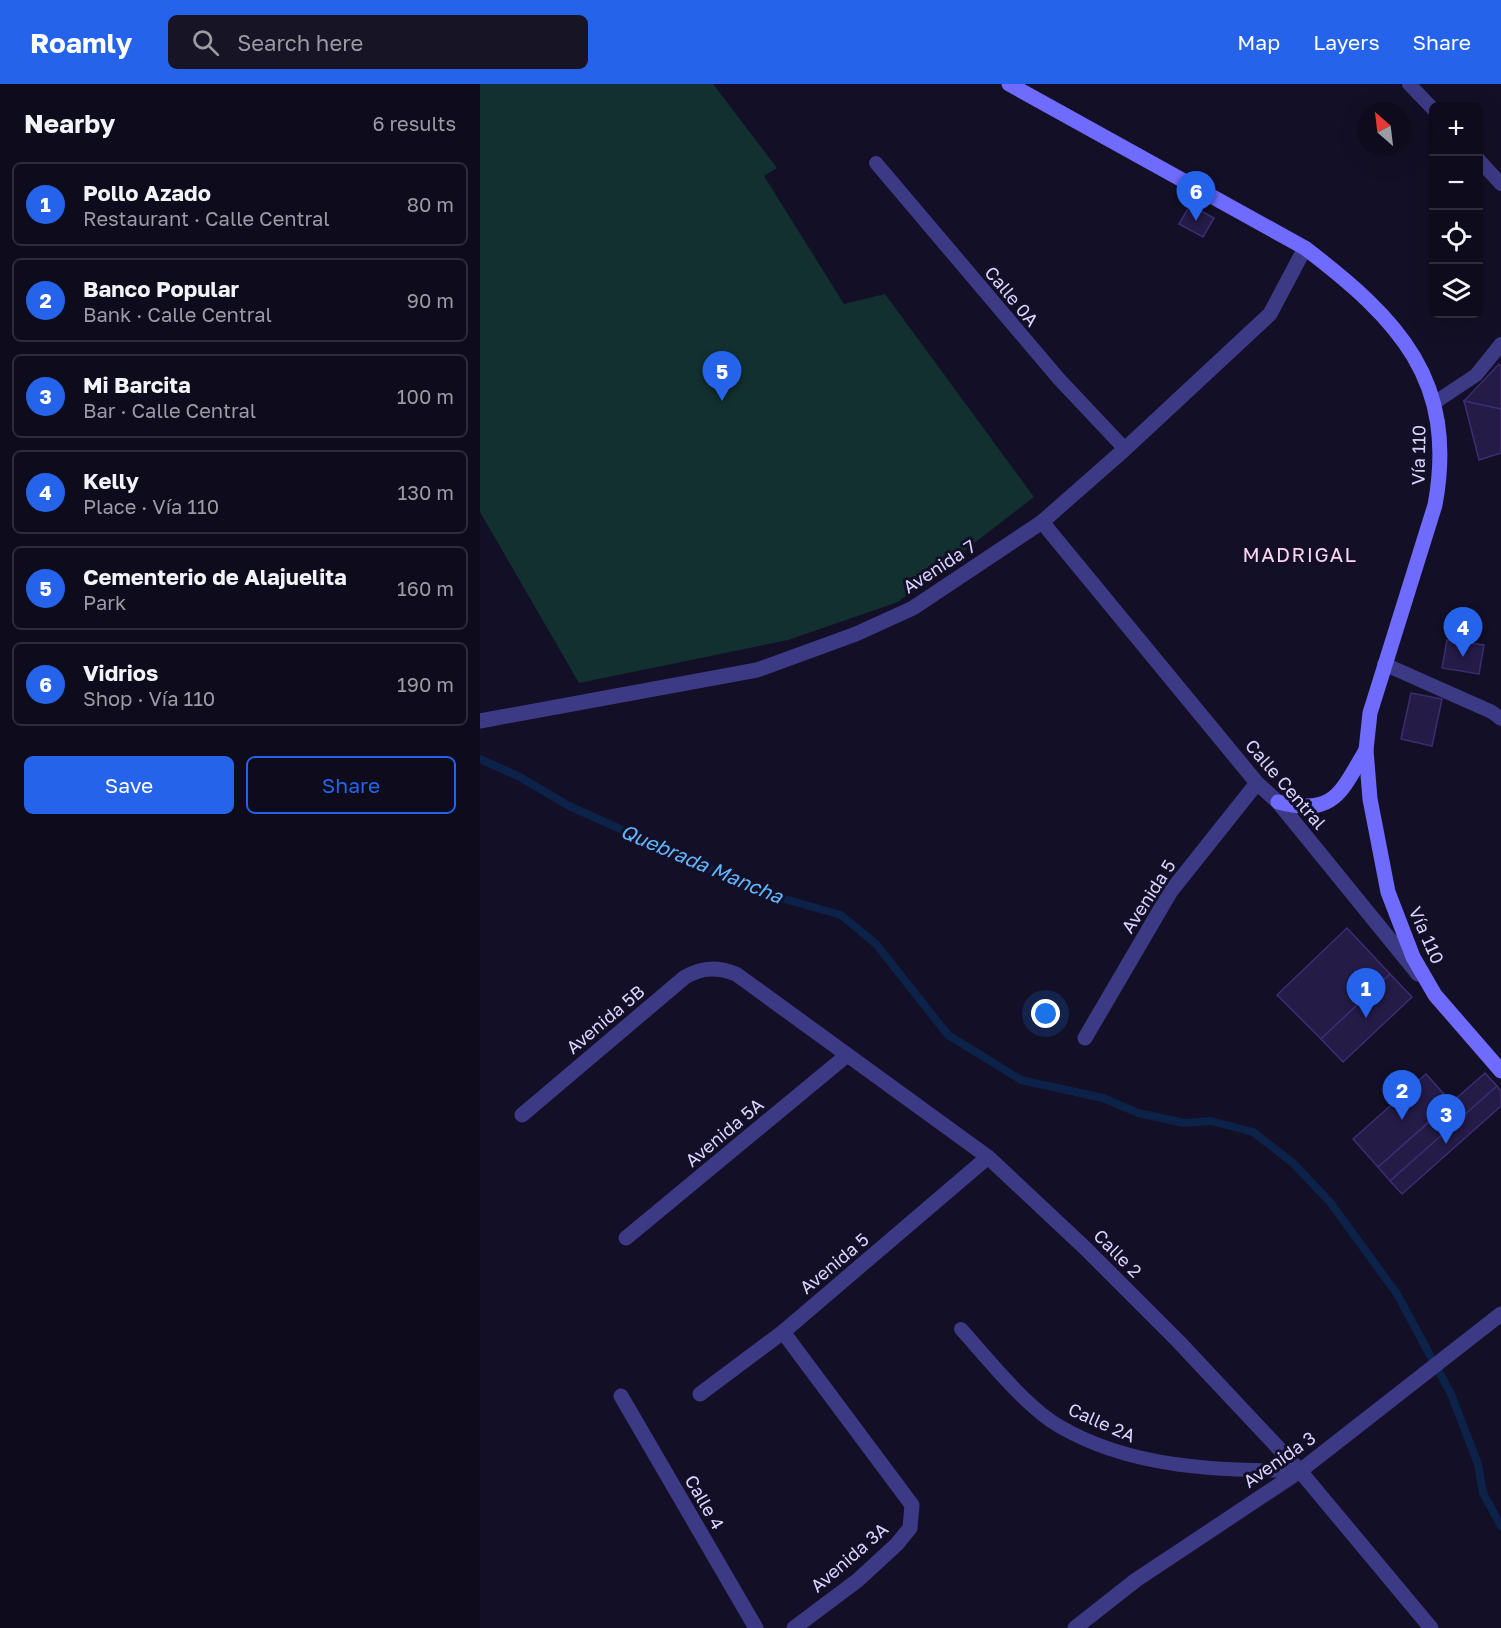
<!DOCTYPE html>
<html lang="en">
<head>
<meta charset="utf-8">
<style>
  :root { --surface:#0e0b1c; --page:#171425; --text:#f1f3f6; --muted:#9b9ba3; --line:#2e2b3b; --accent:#2563eb }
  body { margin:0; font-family:"Golos Text",sans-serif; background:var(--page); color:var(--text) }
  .controls { position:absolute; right:18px; top:18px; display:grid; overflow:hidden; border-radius:9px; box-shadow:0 6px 24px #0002 }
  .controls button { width:54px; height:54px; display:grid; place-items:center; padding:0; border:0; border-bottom:2px solid var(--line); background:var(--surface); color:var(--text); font:30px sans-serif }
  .compass { position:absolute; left:877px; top:18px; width:54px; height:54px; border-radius:50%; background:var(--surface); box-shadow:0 6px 24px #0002; rotate:332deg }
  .you { position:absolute; left:566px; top:930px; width:21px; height:21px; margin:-15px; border:4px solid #fff; border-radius:50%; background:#1a73e8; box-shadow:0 0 0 9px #1a73e833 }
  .badge { display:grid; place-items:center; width:39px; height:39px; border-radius:50%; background:var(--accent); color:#fff; font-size:20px; font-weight:700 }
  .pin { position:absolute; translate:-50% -50px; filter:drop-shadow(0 2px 3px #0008) }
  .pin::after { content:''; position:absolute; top:32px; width:21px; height:18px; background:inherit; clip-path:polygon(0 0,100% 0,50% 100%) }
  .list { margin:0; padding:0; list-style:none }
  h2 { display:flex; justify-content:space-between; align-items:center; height:78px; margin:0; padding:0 24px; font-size:26px }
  h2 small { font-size:20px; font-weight:400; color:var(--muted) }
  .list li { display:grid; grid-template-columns:39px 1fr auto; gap:18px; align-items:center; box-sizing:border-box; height:84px; margin:0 12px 12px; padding:0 12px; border:2px solid var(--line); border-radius:9px }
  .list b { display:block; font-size:22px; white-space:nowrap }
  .list p { margin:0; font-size:20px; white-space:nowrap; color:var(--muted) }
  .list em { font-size:20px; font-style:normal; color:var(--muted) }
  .actions { display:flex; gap:12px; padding:18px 24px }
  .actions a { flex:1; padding:14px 0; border:2px solid var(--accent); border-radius:9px; text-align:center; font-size:21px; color:var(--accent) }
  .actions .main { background:var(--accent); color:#fff }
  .icon { flex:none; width:33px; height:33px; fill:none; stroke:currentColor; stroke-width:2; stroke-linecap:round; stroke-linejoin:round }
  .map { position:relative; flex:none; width:1021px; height:1544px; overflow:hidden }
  header { display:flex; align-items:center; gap:36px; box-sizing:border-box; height:84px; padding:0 30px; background:var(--accent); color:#fff }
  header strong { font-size:28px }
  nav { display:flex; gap:33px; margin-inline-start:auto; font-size:21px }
  .search { width:420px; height:54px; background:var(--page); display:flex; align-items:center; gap:15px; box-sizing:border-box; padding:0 21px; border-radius:9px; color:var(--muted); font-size:22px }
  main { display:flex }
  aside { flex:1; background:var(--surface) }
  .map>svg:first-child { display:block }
  .green { fill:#12302f }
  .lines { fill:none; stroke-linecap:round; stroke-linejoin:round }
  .stream { stroke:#0c2248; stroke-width:8 }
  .building { fill:#241b47; stroke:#3b2d73; stroke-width:1.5 }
  .service { stroke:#3d3a85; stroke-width:14 }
  .minor { stroke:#3d3a85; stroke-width:15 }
  .secondary { stroke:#6f6bff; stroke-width:15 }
  .labels { text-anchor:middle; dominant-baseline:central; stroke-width:6; stroke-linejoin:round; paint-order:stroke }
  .street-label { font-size:18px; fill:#d9d4ff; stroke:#130f26 }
  .neighbourhood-label { font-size:20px; letter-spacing:1.5px; fill:#ffd6f0; stroke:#130f26 }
  .water-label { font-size:20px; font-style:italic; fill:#62b6ff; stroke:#130f26 }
</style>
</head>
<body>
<header>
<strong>Roamly</strong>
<div class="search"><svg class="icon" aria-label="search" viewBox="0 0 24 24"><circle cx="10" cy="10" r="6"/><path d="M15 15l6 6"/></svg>Search here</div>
<nav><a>Map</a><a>Layers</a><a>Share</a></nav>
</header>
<main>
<aside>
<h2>Nearby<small>6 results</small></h2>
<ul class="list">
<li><span class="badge">1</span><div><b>Pollo Azado</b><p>Restaurant · Calle Central</p></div><em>80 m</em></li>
<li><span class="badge">2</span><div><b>Banco Popular</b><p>Bank · Calle Central</p></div><em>90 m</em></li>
<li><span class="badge">3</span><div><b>Mi Barcita</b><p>Bar · Calle Central</p></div><em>100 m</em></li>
<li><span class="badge">4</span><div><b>Kelly</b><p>Place · Vía 110</p></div><em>130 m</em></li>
<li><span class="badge">5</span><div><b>Cementerio de Alajuelita</b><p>Park</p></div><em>160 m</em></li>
<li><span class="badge">6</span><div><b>Vidrios</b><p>Shop · Vía 110</p></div><em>190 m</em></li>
</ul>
<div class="actions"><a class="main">Save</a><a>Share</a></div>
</aside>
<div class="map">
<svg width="1021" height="1544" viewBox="0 0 1021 1544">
  <rect width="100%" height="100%" fill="#130f26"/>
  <polygon class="green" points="0,0 233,0 297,84 284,92 364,220 405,210 554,413 418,518 308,556 99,599 0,428"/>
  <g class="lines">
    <polyline class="stream" points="0,675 40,693 89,722 283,809 361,831 396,860 468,951 541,996 623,1014 658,1029 704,1039 731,1037 773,1048 813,1079 850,1118 917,1210 971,1310 998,1380 1003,1409 1021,1442"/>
  </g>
  <g class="building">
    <polygon points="710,121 734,134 723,153 699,140"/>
    <polygon points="1019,280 1021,282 1021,325 984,317"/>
    <polygon points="984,317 1021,325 1021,369 999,376"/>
    <polygon points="967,556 1004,561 999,590 962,584"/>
    <polygon points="931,609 962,615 952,662 921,655"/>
    <polygon points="867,844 910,890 841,955 797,911"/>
    <polygon points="910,890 932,913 863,978 841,955"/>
    <polygon points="1005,989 1017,1002 910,1097 898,1083"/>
    <polygon points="946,990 971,1018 898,1083 873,1055"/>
    <polygon points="1017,1002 1021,1007 1021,1022 922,1110 910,1097"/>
  </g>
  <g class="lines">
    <g class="service">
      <polyline points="929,0 954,26"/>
      <polyline points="998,75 1021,100"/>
      <polyline points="396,79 579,295 645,365"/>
      <polyline points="954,319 996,291 1021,260"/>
      <polyline points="904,580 1012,628 1021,635"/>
      <path d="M481,1245c27,30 64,77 98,97 73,43 159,44 241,45"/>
    </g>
    <g class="minor">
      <polyline points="562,438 777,699 798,718 938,890"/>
      <polyline points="0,637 277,586 376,550 433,524 562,438 645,365 790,230 825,164"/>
      <polyline points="605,954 691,807 777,699"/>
      <path d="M42,1031l163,-138c18,-10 32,-10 51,-3l252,183 97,91 93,93 122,130 131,157"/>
      <polyline points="146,1154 366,972"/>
      <polyline points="303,1248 432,1421 430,1444 417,1460 378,1496 314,1544"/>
      <polyline points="220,1310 303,1248 508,1073"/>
      <polyline points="141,1312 276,1544"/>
      <polyline points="595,1544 656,1496 820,1387 1021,1230"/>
    </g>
    <g class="secondary">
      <path d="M529,0l296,164c93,71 153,132 130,257l-65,208 -4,37 4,49 18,93 25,65 22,38 66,76"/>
      <path d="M798,718c56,14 62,-8 88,-52"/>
    </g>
  </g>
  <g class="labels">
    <g class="street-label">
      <text transform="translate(532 212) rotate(50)">Calle 0A</text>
      <text transform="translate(938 371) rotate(-89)">Vía 110</text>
      <text transform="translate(459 482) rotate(-33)">Avenida 7</text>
      <text transform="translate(806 700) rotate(49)">Calle Central</text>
      <text transform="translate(668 812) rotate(-57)">Avenida 5</text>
      <text transform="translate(947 851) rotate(66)">Vía 110</text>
      <text transform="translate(125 935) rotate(-40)">Avenida 5B</text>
      <text transform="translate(244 1048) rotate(-40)">Avenida 5A</text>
      <text transform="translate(638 1169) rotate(45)">Calle 2</text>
      <text transform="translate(354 1179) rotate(-40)">Avenida 5</text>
      <text transform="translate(622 1338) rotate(24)">Calle 2A</text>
      <text transform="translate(799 1375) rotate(-35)">Avenida 3</text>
      <text transform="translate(225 1418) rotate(60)">Calle 4</text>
      <text transform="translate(369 1473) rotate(-41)">Avenida 3A</text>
    </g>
    <g class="neighbourhood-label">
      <text x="820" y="470">MADRIGAL</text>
    </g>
    <g class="water-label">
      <text transform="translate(222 779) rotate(23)">Quebrada Mancha</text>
    </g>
  </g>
</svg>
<div class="controls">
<button>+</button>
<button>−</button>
<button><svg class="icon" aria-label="locate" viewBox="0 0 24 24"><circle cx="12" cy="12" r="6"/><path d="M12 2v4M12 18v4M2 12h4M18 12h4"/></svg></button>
<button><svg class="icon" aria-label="layers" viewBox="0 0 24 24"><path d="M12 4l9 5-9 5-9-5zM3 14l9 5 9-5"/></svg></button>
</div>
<svg class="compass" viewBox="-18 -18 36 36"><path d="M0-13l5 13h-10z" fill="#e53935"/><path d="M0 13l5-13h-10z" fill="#9b9ba3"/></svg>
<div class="you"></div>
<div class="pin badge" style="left:886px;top:934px">1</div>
<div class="pin badge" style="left:922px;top:1036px">2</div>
<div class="pin badge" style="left:966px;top:1060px">3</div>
<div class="pin badge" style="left:983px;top:573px">4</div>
<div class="pin badge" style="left:242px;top:317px">5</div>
<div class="pin badge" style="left:716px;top:137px">6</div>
</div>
</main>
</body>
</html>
